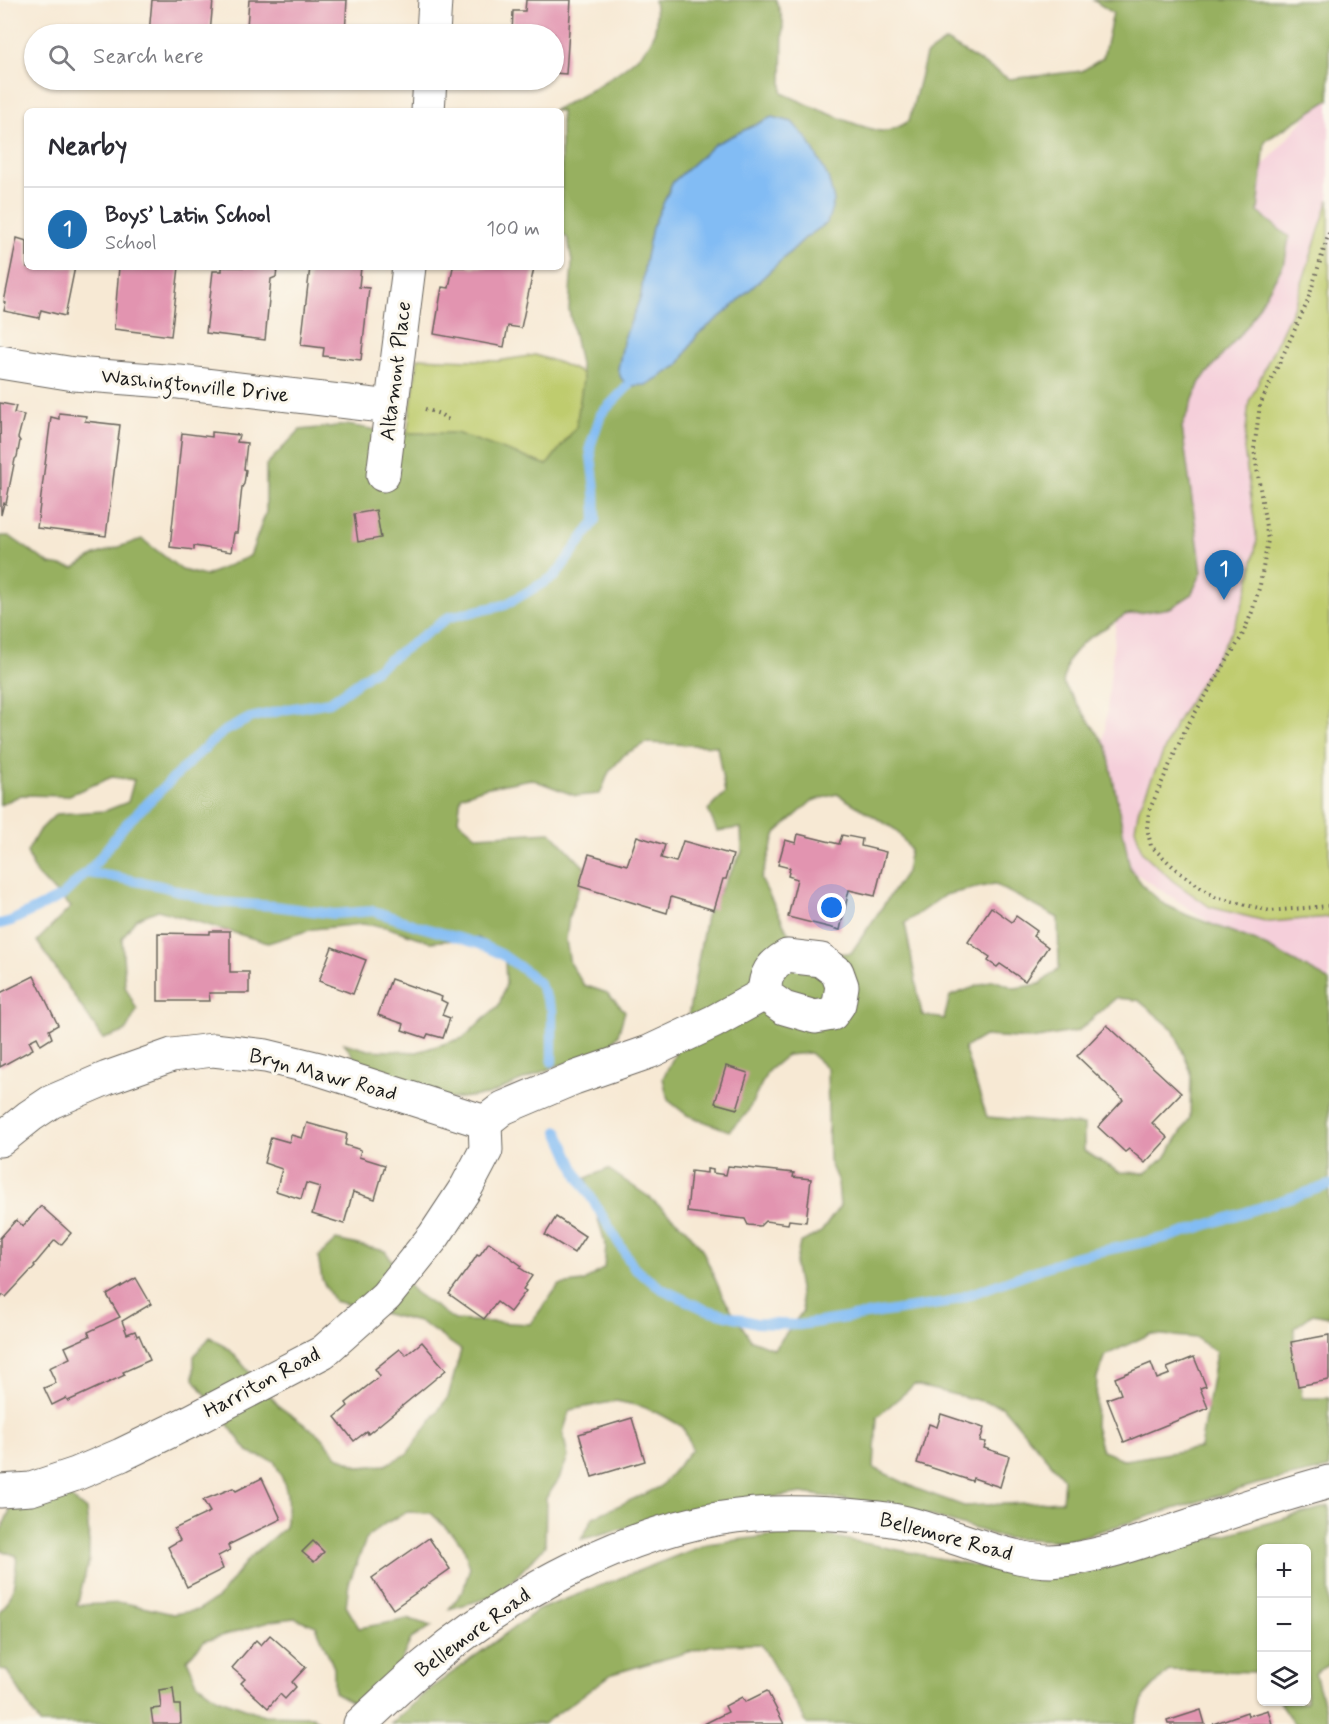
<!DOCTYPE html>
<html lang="en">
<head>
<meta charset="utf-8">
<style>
  :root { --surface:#fff; --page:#f2f2f3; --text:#2b2b33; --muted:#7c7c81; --line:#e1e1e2; --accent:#1f6fb2 }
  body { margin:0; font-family:Mynerve,sans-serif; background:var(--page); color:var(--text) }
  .controls { position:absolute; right:18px; bottom:18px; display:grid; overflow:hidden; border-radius:9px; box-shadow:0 2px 4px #0004 }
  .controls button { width:54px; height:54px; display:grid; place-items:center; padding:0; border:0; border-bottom:2px solid var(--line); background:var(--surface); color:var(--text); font:30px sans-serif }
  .you { position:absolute; left:832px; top:908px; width:21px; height:21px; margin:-15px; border:4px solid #fff; border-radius:50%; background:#1a73e8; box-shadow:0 0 0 9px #1a73e833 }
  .badge { display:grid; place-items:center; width:39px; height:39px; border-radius:50%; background:var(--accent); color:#fff; font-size:20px; font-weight:700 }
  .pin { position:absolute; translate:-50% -50px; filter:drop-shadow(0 2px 3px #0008) }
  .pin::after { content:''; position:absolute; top:32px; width:21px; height:18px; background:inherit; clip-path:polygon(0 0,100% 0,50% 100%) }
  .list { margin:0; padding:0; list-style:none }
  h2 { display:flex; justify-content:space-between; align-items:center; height:78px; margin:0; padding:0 24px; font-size:26px }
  h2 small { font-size:20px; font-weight:400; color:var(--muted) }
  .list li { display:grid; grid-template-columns:39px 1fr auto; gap:18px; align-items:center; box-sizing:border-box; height:84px; padding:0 24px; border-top:2px solid var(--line) }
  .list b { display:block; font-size:22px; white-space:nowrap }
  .list p { margin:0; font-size:20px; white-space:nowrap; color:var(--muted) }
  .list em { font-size:20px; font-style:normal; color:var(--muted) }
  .icon { flex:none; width:33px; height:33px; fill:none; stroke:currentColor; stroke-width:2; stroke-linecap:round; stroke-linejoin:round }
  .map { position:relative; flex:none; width:1329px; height:1724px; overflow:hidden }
  .search { position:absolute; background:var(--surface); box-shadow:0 2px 4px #0004; left:24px; top:24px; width:540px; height:66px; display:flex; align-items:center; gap:15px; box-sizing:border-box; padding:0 21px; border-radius:33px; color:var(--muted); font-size:22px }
  .panel { position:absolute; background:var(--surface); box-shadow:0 2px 4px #0004; left:24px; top:108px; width:540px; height:162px; border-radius:9px }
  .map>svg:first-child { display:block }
  .built { fill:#f5cfda }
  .green { fill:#bfcc6e; stroke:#6e7445; stroke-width:1.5 }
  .forest { fill:#97b061; stroke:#5a663e; stroke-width:1.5; fill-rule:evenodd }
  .water { fill:#82bcf4; stroke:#4f6c88; stroke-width:1.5 }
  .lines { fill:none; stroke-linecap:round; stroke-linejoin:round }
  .stream { stroke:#82bcf4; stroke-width:10 }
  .building { fill:#e294b0 }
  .minor-casing { stroke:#69645c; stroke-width:35 }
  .path { stroke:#69645c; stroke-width:4; stroke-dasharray:1.5 4.5; stroke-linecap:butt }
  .minor { stroke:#fff; stroke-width:33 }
  .labels { text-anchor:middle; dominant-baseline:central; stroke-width:6; stroke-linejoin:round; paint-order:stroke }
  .street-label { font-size:21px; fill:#1c1c1c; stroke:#fbf7ec }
</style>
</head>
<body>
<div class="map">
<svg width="1329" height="1724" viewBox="0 0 1329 1724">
  <rect width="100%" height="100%" fill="#fbf7ec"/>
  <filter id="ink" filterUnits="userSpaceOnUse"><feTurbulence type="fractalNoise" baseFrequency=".0167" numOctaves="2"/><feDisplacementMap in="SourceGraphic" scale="12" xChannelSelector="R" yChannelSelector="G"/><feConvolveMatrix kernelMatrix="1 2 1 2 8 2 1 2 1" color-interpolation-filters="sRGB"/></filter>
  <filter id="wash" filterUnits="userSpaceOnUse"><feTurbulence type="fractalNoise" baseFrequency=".008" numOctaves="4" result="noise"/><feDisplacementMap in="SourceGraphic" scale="24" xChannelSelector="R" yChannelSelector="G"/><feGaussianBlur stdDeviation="1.35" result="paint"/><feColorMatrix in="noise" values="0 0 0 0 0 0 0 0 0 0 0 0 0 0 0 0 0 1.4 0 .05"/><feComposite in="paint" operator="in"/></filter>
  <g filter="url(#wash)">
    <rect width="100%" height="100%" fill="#f7e9d4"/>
    <polygon class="built" points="1329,91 1329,1001 1093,845 1145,341 1199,239"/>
    <g class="green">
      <polygon points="1329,199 1329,917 1269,922 1210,907 1173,881 1142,852 1135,828 1139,808 1176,723 1232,631 1241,609 1249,583 1257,540 1244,449 1249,402 1297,299"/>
      <polygon points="535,355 560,363 586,375 570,546 400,483 418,358 498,361"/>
    </g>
    <g class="forest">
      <path d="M654,0h122l7,21 -1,72c18,8 90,42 105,38 7,-1 15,-6 22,-10l17,-66 20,-14 63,38 73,-8 21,-13 10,-45 -20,-13h236v100l-64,41 -7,71 31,25 -4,25 -37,63 -48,57 -18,45 20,145 -11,23 -20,13 -46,7 -42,27 -15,18 -5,23 44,64 23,121 15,20 19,16 23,11 69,26 66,35 7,6v335l-16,-3 -19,14 8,70h27v71l-72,15 -190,57 -62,-3 -93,-28 -110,-17 -115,17 -23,8 -82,21 11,-22 67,-30 32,-38 -9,-22 -21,-12 -22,-9 -24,-5 -46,9 -7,23 5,24 -9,22 -13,19 -1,48 -32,34 -18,16 -46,13 14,-18 7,-24 -7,-22 -32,-32 -24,-1 -21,11 -19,14 -18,46 -3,23 13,22 50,-9 23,7 -21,13 -20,44 -13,19 -24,1 -20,-11v-24l-18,-42 -21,-8 -23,3 -67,20 -18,18 10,24 20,15 47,17 49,1 7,8h-280l-33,-53 -7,-1v-59c15,-14 15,-35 17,-55l-17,-6v-17l18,-42 49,4 19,15 3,25v25l-12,45 48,-2 48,11 25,-4 20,-12 30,-39 37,-32c5,-31 3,-39 -11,-66l-25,-8 -55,-74v-23l16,-19 20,13 50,57 42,30 15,19 23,11 25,-2 22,-11 41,-57 13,-47 -39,-27 -88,-22 -12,-21 -4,-23 18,-17 49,11 29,41 41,28 75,4 29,-39 24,-3 21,-14 2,-22 -20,-68 22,-9 41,28 37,32 16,20 21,48 28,43 23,9 29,-38 -8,-45 5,-23 21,-11 19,-26 -2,-24 -9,-21 -2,-93 -17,-15 -23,2 -19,16 -21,42 -18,18 -42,-16 -19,-15 -5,-22 22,-44 21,-118 36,-64 -1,-24 -24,3 -9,-21 17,-17 -8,-47 -71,-3 -21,11 -16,18 -9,22 -24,2 -45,-17 -47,9 -23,8 -3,24 19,16 74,-4 35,37 -17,47 -3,24 4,24 14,21 23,8 18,18 -7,24 -14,19 -48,12 -68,29 -47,5 -45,-12 -39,-26 -13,-19 24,7 49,2 46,-14 36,-33 7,-21 -1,-23 -26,-23 -48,4 -45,-15 -24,-3 -49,5 -45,14 -110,-33 -22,9 -14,19 3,48 12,24 -12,22 -22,7 -66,-98 34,-34 -35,-33 -9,-22 11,-20 18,-18 49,-3 23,-9 6,-22 -22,-3 -45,19 -46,-1 -21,10v-269h9l41,28 24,4 21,-13 47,-16 40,31 23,6 45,-20 16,-44v-47l34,-35 47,-5 48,8h61l91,32 29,-38 7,-48 -14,-69 3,-48 -4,-23 -7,-6v-122h-9c25,-12 86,-46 99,-70 7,-13 5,-27 3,-41zM772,117l20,5 4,5 31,96 -22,15 -79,74 -29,23 -19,31 -32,19 -18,1 -10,-17 6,-30 17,-43 4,-34 7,-34 21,-46 42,-38zM837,794l59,36 14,19 -4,23 -55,81 -35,2 -22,-11 -33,-65 15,-46 36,-32zM994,884l64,34 1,50 -19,16 -25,4 -22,-8 -43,16 -6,23 -22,-4 -17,-92 40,-28zM1116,998l22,2 35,29 18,43 -1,46 -25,40 -20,15 -26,-1 -35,-21v-26l-97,-8 -23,-69 20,-12 48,3 46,-8zM1150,1334l46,4 20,14 -16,96 -75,12 -23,-9 -7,-25 2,-48 9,-23zM914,1385l88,21 62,73 -2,22 -98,5 -47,-17 -43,-21 3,-51z"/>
      <polygon points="1329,1506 1329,1665 1315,1673 1329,1724 1294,1724 1279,1702 1306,1702 1306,1548 1262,1548 1261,1677 1258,1672 1169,1670 1144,1697 1135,1724 807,1724 761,1644 713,1645 612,1674 543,1724 391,1724 426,1692 538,1610 707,1544 805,1531 992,1569 1082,1574"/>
    </g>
    <polygon class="water" points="772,117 792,122 808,140 828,177 834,201 827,223 805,238 726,312 697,335 678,366 646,385 628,386 621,378 618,369 624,339 641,296 645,262 652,228 673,182 715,144"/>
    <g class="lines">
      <g class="stream">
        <polyline points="86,873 110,876 161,886 216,902 274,906 334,914 374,911 418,926 479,944 501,954 524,970 539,983 552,1010 552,1062"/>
        <polyline points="0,924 11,921 62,896 96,863 124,826 198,754 223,732 250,718 288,709 330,702 449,617 505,605 555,576 596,520 595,490 590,447 601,414 628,386"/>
        <polyline points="558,1131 578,1176 634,1268 662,1289 704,1309 756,1323 799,1325 946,1303 1073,1257 1173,1236 1329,1185"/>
      </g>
    </g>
    <g id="blocks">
      <g class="building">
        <polygon points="152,0 213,0 210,34 149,34"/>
        <polygon points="249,0 347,0 345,34 249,34 250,27 247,27"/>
        <polygon points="526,0 571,0 566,74 554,73 554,34 512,34 513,11 525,11"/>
        <polygon points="17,238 27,241 27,267 75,267 65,316 41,310 39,318 4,311 6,303 4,302"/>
        <polygon points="119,267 179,267 171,336 114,329"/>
        <polygon points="222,267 275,267 277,269 276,277 271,279 265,340 206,333 213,271 222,271"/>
        <polygon points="310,267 361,267 359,287 369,288 361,360 323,356 324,348 301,345"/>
        <polygon points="453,267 527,267 534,268 521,328 508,326 504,347 434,334 442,287 449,288"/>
        <polygon points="0,403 16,406 14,413 24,415 18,438 20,441 17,457 15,459 6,504 4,503 1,515"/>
        <polygon points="59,413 86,416 85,421 120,425 106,536 37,528 51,417 59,419"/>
        <polygon points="212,432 239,435 237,442 247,443 244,469 246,470 244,484 242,487 237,533 234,533 231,552 194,546 194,550 170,547 182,433 212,437"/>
        <polygon points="376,510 381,538 358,542 354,514"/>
        <polygon points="798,834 839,844 842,835 862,839 861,846 886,852 875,896 849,890 840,930 788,917 797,879 788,876 790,868 778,865 785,840 796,843"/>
        <polygon points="637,836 665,845 661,858 676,862 683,841 733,855 726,879 723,879 714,910 671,897 667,913 579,886 589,854 627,865"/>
        <polygon points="991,907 1012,922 1016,916 1037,931 1033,936 1048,947 1025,981 1000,964 997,967 988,961 990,957 968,942"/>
        <polygon points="210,931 230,931 230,972 249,972 249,993 209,993 210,1001 158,1001 158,933 210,934"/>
        <polygon points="332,947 366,960 353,994 319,981"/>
        <polygon points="34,976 58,1025 49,1030 52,1038 41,1045 37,1037 29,1041 33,1049 0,1067 0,993"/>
        <polygon points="391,979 442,997 441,1000 447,1003 442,1015 450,1018 443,1038 428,1034 426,1038 402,1030 404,1024 378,1015"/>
        <polygon points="1107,1025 1181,1093 1152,1123 1168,1138 1145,1163 1129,1149 1125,1152 1098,1127 1123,1100 1077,1056"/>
        <polygon points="726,1066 748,1073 737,1109 715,1103"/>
        <polygon points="307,1123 347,1134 345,1145 361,1150 359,1157 385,1165 375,1199 353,1192 344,1224 312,1214 320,1187 306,1183 301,1199 276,1191 282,1169 264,1163 271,1137 289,1142 291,1135 302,1138"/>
        <polygon points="728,1166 794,1173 793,1177 811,1179 806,1222 789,1220 788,1224 765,1221 760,1226 748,1225 745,1219 687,1212 691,1171 707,1173 707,1169 713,1170 713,1173 726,1175"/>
        <polygon points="41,1206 71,1233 61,1245 55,1240 34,1265 35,1266 6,1297 3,1295 0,1299 0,1238 16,1220 23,1226"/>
        <polygon points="556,1217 585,1236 574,1253 545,1235"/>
        <polygon points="489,1242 522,1266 520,1268 532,1276 523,1289 526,1291 510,1312 497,1302 484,1319 449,1294 474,1260 477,1255 479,1256"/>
        <polygon points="136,1278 151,1304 122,1321 127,1334 135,1331 137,1336 139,1335 150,1360 123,1372 125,1375 68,1401 66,1398 52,1405 44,1388 56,1383 49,1368 70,1358 65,1347 90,1336 88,1332 120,1317 107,1295"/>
        <polygon points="1329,1335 1329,1380 1298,1386 1291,1342"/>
        <polygon points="422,1342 446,1370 368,1434 367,1431 354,1441 335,1417 348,1406 346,1403 380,1376 375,1369 400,1349 406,1355"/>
        <polygon points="1194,1357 1206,1386 1200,1388 1208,1408 1124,1442 1107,1399 1121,1394 1115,1378 1151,1363 1157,1379 1170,1374 1167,1368"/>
        <polygon points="941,1414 984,1428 980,1441 986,1442 984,1448 1009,1456 1000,1487 973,1478 972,1481 917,1463 929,1424 937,1427"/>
        <polygon points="632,1418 645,1461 592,1477 579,1434"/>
        <polygon points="262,1478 281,1519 228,1545 230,1550 218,1556 223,1569 187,1587 168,1547 180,1540 174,1529 210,1512 203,1500 233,1488 236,1491"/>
        <polygon points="429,1538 450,1569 393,1609 372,1578"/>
        <polygon points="313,1541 324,1552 314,1562 302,1552"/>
        <polygon points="270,1635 306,1667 292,1682 296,1687 285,1699 280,1694 268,1708 241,1683 245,1679 232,1668 256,1640 261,1645"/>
        <polygon points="173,1688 175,1705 180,1705 181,1724 153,1724 151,1709 161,1708 159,1690"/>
        <polygon points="767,1691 784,1724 704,1724 728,1712 725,1706 742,1697 745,1702"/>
        <polygon points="1201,1710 1205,1724 1168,1724 1167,1721"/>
        <polygon points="1268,1710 1272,1724 1213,1724 1247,1712 1248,1716"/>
      </g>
    </g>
  </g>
  <g filter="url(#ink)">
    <use href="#blocks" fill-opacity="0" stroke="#69645c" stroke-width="1.5"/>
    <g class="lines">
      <defs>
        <g id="minor">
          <polyline points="433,34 435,0"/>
          <polyline points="428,111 430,80"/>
          <polyline points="0,362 74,374 179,382 391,407"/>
          <polyline points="383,475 409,267"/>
          <path d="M787,956l34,4 16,12 5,14 -3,18 -7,10 -17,3 -31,-9 -20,-14c1,-20 6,-28 23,-38z"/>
          <polyline points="485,1122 503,1108 574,1078 649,1052 713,1022 764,994"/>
          <polyline points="0,1140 30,1116 51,1102 107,1078 172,1055 213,1050 266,1056 319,1069 485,1122"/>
          <polyline points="0,1491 31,1489 76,1474 121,1455 191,1421 323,1352 386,1296 434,1236 467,1186 486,1150 485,1122"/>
          <path d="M360,1724c22,-20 43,-41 66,-60 84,-70 200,-134 310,-148 46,-6 95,-3 142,2 38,4 75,20 111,31 20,6 41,12 62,12 42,-2 83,-17 122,-30 52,-17 103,-35 156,-49"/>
        </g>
      </defs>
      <use href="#minor" class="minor-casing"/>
      <g class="path">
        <polyline points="1329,233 1307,303 1260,405 1254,449 1268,540 1260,585 1252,612 1242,636 1186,728 1149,811 1147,828 1151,846 1180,873 1215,897 1270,911 1329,906"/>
        <polyline points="425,409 440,414 450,421"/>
      </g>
      <use href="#minor" class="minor"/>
    </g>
  </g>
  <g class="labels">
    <g class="street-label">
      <text transform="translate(396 371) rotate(-83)">Altamont Place</text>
      <text transform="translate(195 386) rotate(6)">Washingtonville Drive</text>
      <text transform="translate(323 1075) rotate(15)">Bryn Mawr Road</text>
      <text transform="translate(262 1383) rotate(-28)">Harriton Road</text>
      <text transform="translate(946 1537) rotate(15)">Bellemore Road</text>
      <text transform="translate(473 1633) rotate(-36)">Bellemore Road</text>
    </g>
  </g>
</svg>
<div class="controls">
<button>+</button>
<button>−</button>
<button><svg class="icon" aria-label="layers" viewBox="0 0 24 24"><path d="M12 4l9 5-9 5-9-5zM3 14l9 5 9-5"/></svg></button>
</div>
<div class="you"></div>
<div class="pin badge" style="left:1224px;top:600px">1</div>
<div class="search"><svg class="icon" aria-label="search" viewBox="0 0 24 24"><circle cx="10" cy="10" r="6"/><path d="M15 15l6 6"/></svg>Search here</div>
<section class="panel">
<h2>Nearby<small></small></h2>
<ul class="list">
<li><span class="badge">1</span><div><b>Boys’ Latin School</b><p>School</p></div><em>100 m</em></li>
</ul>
</section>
</div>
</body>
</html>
